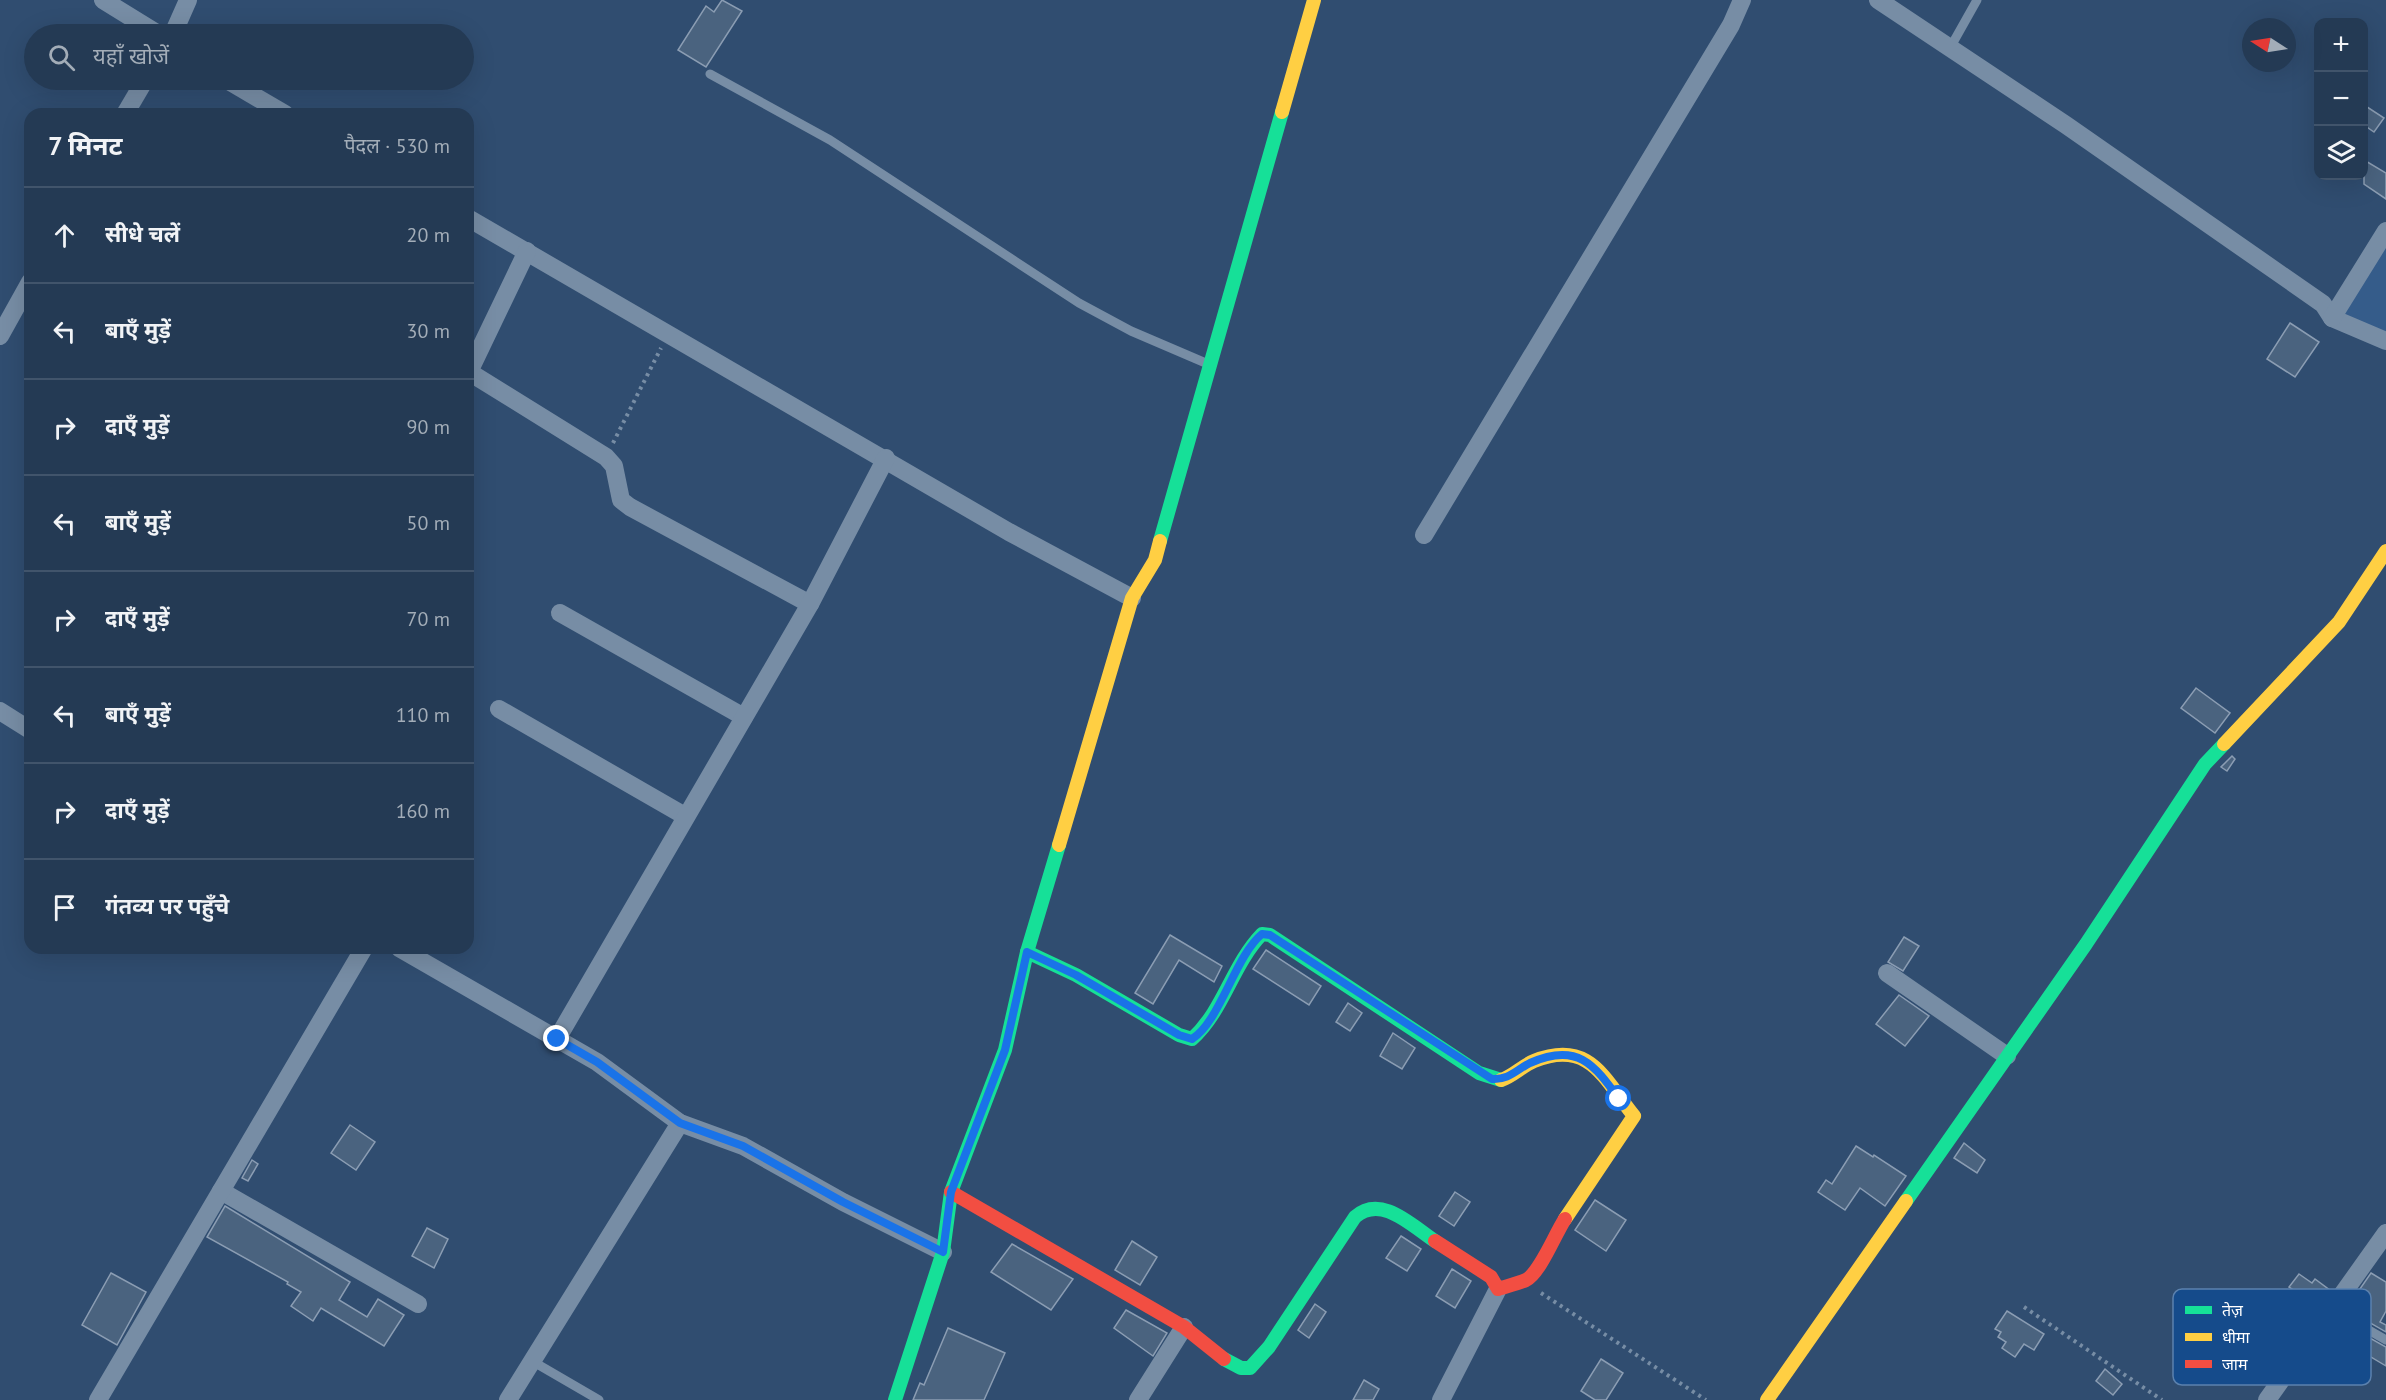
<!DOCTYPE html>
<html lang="hi">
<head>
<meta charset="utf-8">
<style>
  :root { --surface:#243a54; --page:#2c415a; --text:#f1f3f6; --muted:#a3adb8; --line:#41546b }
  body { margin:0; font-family:"PT Sans","Noto Sans Devanagari",sans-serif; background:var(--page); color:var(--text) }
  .controls { position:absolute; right:18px; top:18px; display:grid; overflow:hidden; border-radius:12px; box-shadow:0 6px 24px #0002 }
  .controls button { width:54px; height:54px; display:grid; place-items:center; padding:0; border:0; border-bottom:2px solid var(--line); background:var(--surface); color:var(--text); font:30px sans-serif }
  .compass { position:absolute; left:2242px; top:18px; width:54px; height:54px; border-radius:50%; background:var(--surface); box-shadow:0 6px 24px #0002; rotate:282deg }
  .stop { position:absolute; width:18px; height:18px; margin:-14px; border:4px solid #1a73e8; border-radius:50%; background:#fff }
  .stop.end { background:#1a73e8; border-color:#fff; box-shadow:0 2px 6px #0008 }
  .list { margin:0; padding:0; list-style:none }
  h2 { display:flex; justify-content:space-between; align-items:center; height:78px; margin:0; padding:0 24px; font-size:26px }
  h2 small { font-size:20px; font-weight:400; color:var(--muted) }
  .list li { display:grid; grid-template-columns:39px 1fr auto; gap:18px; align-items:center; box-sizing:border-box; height:96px; padding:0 24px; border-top:2px solid var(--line) }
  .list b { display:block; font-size:22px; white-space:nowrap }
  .list em { font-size:20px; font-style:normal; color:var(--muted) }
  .icon { flex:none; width:33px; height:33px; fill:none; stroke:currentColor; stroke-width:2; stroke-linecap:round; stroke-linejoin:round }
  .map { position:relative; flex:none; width:2386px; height:1400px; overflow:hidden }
  .search { position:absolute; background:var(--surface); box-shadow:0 6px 24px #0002; left:24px; top:24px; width:450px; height:66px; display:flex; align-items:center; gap:15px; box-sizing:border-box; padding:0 21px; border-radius:33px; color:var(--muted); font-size:22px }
  .panel { position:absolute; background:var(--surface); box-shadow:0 6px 24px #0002; left:24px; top:108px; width:450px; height:846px; border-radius:18px }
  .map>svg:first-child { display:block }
  .water { fill:#355c8a }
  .building { fill:#4a637f; stroke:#8b9db3; stroke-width:1.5 }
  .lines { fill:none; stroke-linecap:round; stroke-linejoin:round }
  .path { stroke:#778da5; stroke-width:4; stroke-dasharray:3 4.5; stroke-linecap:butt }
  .lane { stroke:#778da5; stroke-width:9 }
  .street { stroke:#778da5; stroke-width:18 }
  .fast { stroke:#16e098; stroke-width:14 }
  .slow { stroke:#ffcf43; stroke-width:14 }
  .jam { stroke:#f24e42; stroke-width:14 }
  .route { stroke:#1a73e8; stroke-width:8 }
  .key { fill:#154b8b; stroke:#5b81ae; stroke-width:1.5 }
  .key-label { font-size:16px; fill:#fff }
</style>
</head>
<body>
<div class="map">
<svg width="2386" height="1400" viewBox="0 0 2386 1400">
  <rect width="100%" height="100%" fill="#304d70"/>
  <polygon class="water" points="2386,241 2386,335 2341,315"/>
  <g class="building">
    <polygon points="722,0 742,11 706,67 678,50 706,6 714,12"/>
    <polygon points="2364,105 2384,118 2374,132 2364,125"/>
    <polygon points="2364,160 2386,173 2386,199 2364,184"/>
    <polygon points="2290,323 2319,342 2295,377 2267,359"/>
    <polygon points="2196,688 2230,713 2215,733 2181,708"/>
    <polygon points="2232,756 2235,759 2227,771 2221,767"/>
    <polygon points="1170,935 1222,966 1214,982 1179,960 1153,1004 1135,993"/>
    <polygon points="1904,937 1919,946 1903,971 1888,962"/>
    <polygon points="1266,950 1321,986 1309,1005 1253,969"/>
    <polygon points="1899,995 1929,1016 1905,1046 1876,1024"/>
    <polygon points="1348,1003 1362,1013 1350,1031 1336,1022"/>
    <polygon points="1393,1033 1415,1048 1402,1069 1380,1056"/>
    <polygon points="350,1125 375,1142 356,1170 331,1153"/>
    <polygon points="1964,1143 1985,1160 1977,1173 1954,1158"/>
    <polygon points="1856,1146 1873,1157 1874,1155 1906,1176 1885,1206 1860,1188 1845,1210 1818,1192 1826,1180 1832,1184"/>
    <polygon points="252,1160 258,1164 248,1181 242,1178"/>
    <polygon points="1455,1192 1470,1202 1454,1226 1439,1216"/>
    <polygon points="1595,1200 1626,1220 1606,1251 1575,1230"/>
    <polygon points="225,1206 350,1282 339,1300 367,1317 378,1299 404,1315 384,1346 321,1308 313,1321 291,1306 301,1292 287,1284 288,1282 207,1237"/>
    <polygon points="427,1228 448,1239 434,1268 412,1256"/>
    <polygon points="1401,1236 1421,1249 1407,1271 1386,1258"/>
    <polygon points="1132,1241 1157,1257 1140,1285 1115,1270"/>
    <polygon points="1012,1244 1073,1279 1051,1310 991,1272"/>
    <polygon points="1452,1269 1471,1281 1455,1308 1436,1296"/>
    <polygon points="111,1273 146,1292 117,1345 82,1325"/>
    <polygon points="2371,1273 2386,1282 2386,1311 2380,1322 2386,1325 2386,1332 2346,1309"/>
    <polygon points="2299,1274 2312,1283 2315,1279 2331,1291 2290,1348 2266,1330 2248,1323 2252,1309 2274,1319 2295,1291 2289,1287"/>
    <polygon points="1315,1304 1326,1312 1309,1338 1298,1330"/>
    <polygon points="1126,1310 1167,1333 1153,1356 1114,1328"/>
    <polygon points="2007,1311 2044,1334 2034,1350 2024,1344 2015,1357 2002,1348 2006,1342 1998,1337 2001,1332 1995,1329"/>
    <polygon points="2338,1320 2386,1347 2386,1366 2329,1332"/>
    <polygon points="948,1328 1005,1353 984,1400 913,1400 920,1383 924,1385"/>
    <polygon points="1601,1359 1623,1373 1606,1400 1595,1400 1581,1391"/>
    <polygon points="2105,1369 2122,1384 2113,1395 2096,1381"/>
    <polygon points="1364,1380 1379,1389 1373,1400 1353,1400"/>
  </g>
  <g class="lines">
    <g class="path">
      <polyline points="613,443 661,348"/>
      <polyline points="1541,1293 1706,1400"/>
      <polyline points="2024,1307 2162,1400"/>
    </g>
    <g class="lane">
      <polyline points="1950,48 1977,0"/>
      <polyline points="710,74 830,140 1079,303 1131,331 1208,364"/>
      <polyline points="2332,1309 2386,1340"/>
      <polyline points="532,1361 599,1400"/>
    </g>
    <g class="street">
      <polyline points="103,0 158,34"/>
      <polyline points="1878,0 2066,125 2323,304 2332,318 2386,341"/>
      <polyline points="173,34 188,0"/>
      <polyline points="227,80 285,114"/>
      <polyline points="125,114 145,80"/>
      <polyline points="468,218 1009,532 1132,598"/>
      <polyline points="2332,318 2386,231"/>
      <polyline points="0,336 30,282"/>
      <polyline points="469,372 606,457 614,466 621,500 630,507 810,604"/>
      <polyline points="468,374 527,251"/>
      <polyline points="1424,535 1731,25 1742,0"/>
      <polyline points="560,613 744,717"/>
      <polyline points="499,709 685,816"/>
      <polyline points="0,711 30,730"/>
      <polyline points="399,948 597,1062 680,1123 743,1146 843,1202 943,1252"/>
      <polyline points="1887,973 2007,1056"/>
      <polyline points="557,1039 810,604 886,458"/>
      <polyline points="221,1191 418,1304"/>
      <polyline points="98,1400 364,948"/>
      <polyline points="508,1400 680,1123"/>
      <polyline points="1138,1400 1184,1327"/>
      <polyline points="1441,1400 1498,1289"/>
      <polyline points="2267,1400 2386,1233"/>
    </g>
    <g class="fast">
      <polyline points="1160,541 1282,112"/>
      <path d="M1027,952l49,23 103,60 13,4c32,-29 40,-74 70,-105l8,1 209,138 22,7"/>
      <polyline points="1906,1201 2086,944 2205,764 2224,744"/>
      <path d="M1224,1359l17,9h9l19,-21 86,-130c26,-23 56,8 80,24"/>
      <polyline points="895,1400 943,1252 951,1192 1005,1050 1027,952 1059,845"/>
    </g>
    <g class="slow">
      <polyline points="1282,112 1314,0"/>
      <polyline points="2224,744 2339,622 2386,551"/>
      <polyline points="1059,845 1132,598 1155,560 1160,541"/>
      <path d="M1501,1080c12,-4 21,-14 33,-19 56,-22 70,18 100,55l-69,103"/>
      <polyline points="1767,1400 1906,1201"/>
    </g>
    <g class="jam">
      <polyline points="951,1192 1184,1327 1224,1359"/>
      <path d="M1435,1241l56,36 7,12c9,-3 19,-5 28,-9 14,-7 29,-46 39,-61"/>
    </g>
  </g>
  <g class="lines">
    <path class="route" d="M557,1039l40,23 83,61 63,23 100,56 100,50 8,-60 54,-142 22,-98 49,23 103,60 13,4c28,-17 43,-83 70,-105l8,1 222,144c17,1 24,-9 38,-16 47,-21 64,1 89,36"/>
  </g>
  <rect x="2173" y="1289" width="198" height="96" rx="9" class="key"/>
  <rect x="2185" y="1306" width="27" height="8" fill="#16e098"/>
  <rect x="2185" y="1333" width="27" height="8" fill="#ffcf43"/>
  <rect x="2185" y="1360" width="27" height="8" fill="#f24e42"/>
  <g class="key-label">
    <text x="2222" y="1316">तेज़</text>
    <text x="2222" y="1343">धीमा</text>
    <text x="2222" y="1370">जाम</text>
  </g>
</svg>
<div class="controls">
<button>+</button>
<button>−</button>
<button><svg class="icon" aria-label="layers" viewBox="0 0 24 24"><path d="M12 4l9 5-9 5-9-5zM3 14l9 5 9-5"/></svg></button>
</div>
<svg class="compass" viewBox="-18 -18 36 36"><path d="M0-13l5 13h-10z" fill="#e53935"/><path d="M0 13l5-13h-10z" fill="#a3adb8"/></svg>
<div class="stop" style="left:1619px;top:1099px"></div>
<div class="stop end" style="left:557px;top:1039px"></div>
<div class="search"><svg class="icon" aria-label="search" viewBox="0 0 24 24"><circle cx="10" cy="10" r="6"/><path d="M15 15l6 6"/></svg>यहाँ खोजें</div>
<section class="panel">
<h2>7 मिनट<small>पैदल · 530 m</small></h2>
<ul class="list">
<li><svg class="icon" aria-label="ahead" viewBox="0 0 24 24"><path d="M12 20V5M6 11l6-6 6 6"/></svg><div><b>सीधे चलें</b></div><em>20 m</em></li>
<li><svg class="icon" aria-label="left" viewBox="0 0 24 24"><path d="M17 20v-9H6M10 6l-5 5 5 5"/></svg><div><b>बाएँ मुड़ें</b></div><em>30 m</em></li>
<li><svg class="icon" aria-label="right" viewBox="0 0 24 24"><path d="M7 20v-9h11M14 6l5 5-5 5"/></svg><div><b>दाएँ मुड़ें</b></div><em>90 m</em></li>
<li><svg class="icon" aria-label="left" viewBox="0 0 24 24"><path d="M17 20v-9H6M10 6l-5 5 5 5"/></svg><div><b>बाएँ मुड़ें</b></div><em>50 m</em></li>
<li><svg class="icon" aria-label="right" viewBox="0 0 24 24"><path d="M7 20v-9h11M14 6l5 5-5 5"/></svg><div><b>दाएँ मुड़ें</b></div><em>70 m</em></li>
<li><svg class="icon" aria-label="left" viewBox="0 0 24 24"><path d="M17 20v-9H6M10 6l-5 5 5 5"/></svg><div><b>बाएँ मुड़ें</b></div><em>110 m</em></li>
<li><svg class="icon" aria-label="right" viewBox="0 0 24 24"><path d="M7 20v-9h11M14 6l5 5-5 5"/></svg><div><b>दाएँ मुड़ें</b></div><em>160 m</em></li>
<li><svg class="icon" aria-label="arrive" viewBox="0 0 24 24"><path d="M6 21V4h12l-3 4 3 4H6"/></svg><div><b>गंतव्य पर पहुँचे</b></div></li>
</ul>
</section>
</div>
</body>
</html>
